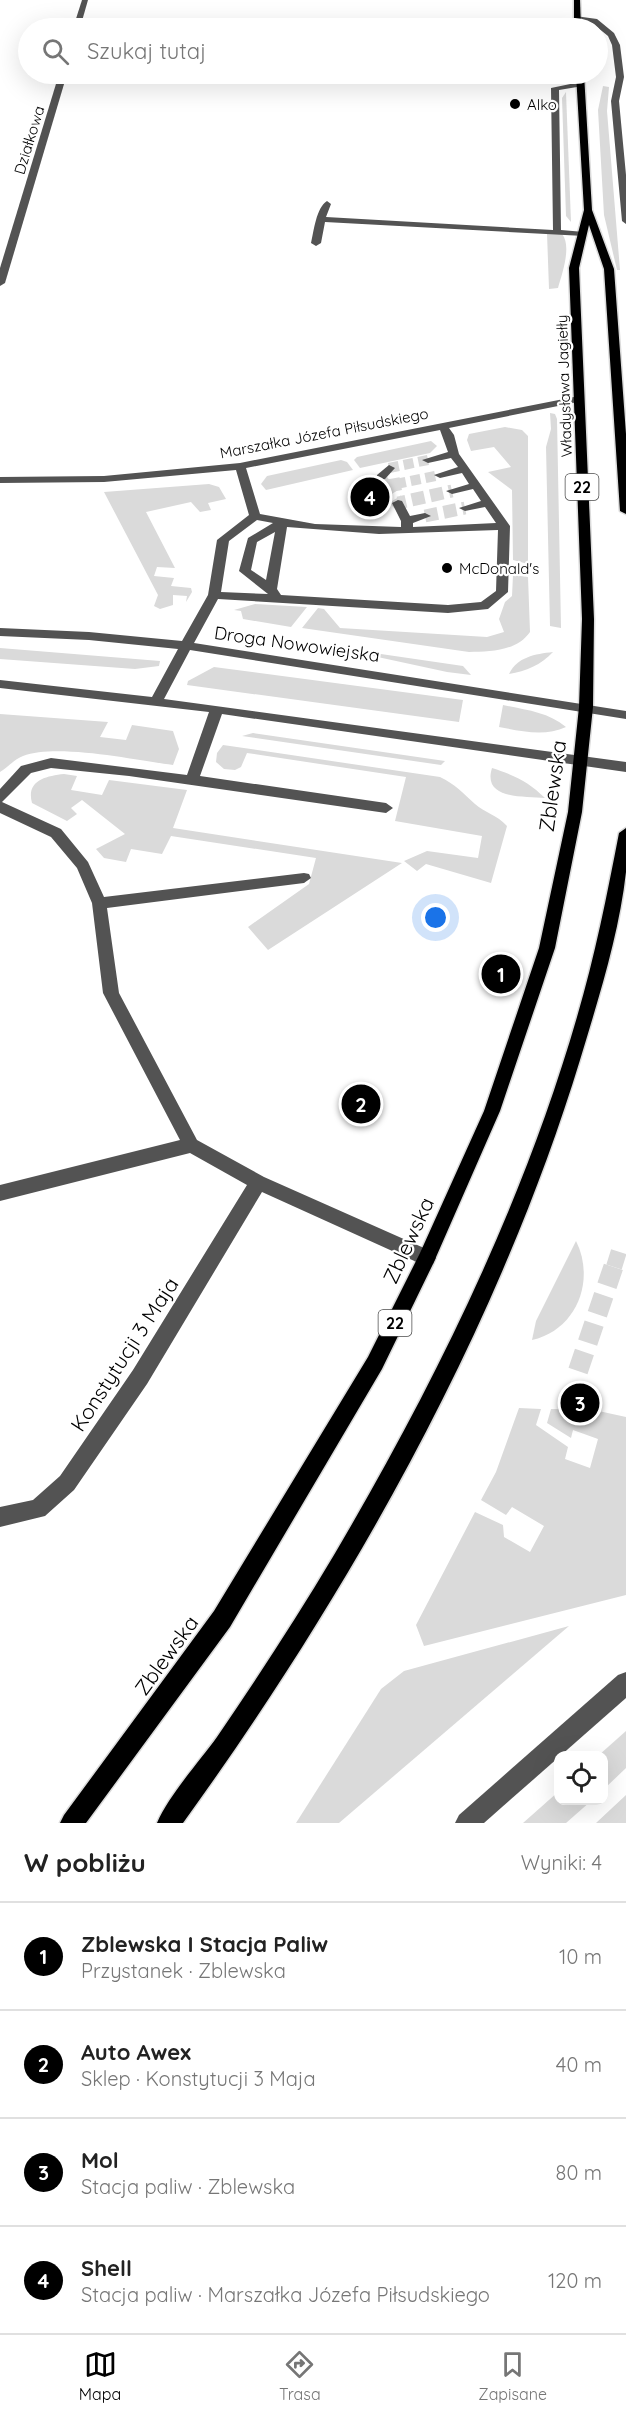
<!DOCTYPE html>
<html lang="pl">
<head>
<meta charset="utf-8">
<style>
  :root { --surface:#fff; --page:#f2f2f2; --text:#222; --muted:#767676; --line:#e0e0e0; --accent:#000 }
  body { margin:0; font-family:Quicksand,sans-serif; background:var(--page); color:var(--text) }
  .controls { position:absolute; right:18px; bottom:18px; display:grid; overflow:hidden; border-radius:12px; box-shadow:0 6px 24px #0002 }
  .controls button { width:54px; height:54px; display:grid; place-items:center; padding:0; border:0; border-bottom:2px solid var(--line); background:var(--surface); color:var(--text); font:30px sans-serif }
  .you { position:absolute; left:436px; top:918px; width:21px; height:21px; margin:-15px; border:4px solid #fff; border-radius:50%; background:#1a73e8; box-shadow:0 0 0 9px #1a73e833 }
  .badge { display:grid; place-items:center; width:39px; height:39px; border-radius:50%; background:var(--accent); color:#fff; font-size:20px; font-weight:700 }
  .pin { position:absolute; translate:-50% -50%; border:3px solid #fff; box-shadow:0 2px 6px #0006 }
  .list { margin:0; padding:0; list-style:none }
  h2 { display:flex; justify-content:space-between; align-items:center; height:78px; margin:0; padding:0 24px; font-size:26px }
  h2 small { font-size:20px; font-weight:400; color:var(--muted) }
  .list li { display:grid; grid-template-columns:39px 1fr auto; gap:18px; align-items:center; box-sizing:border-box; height:108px; padding:0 24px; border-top:2px solid var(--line) }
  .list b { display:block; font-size:22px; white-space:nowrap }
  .list p { margin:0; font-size:20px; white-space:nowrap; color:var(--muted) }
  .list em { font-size:20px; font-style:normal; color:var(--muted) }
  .icon { flex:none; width:33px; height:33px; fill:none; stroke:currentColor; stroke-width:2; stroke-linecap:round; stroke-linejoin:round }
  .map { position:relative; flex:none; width:626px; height:1823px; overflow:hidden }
  .search { position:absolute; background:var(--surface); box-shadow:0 6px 24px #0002; left:18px; right:18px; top:18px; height:66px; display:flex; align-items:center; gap:15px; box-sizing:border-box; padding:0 21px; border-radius:33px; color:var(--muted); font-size:22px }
  .sheet { height:510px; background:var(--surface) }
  nav { display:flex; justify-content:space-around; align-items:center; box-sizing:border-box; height:84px; border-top:2px solid var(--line); background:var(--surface); font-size:16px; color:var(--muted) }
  nav a { display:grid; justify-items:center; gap:3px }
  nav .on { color:var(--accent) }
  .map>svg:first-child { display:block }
  .green { fill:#dadada }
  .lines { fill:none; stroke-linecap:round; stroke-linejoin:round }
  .minor-tunnel-far3 { stroke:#d9d9d9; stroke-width:10; stroke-dasharray:10 5; stroke-linecap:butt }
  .minor-tunnel-far2 { stroke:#d9d9d9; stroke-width:13; stroke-dasharray:13 6; stroke-linecap:butt }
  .minor-tunnel-far1 { stroke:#d9d9d9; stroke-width:16; stroke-dasharray:16 8; stroke-linecap:butt }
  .minor-tunnel { stroke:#d9d9d9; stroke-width:20; stroke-dasharray:20 10; stroke-linecap:butt }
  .major-casing { stroke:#dbdbdb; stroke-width:3 }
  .minor { fill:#535353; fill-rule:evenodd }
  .major { fill:#000; fill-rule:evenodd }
  .poi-dot { fill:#000; stroke:#fff; stroke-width:2 }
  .labels { text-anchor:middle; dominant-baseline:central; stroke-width:4.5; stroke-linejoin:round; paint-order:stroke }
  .far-poi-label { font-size:15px; fill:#000; stroke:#fff; text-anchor:start }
  .far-street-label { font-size:15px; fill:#000; stroke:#fff }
  .shield { fill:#fff; stroke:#4c4c4c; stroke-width:1.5 }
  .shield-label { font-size:16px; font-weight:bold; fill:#000 }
  .street-label { font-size:18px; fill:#000; stroke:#fff }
  .near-street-label { font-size:21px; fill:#000; stroke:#fff }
</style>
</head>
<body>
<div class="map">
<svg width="626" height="1823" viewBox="0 0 626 1823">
  <rect width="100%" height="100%" fill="#fff"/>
  <g class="green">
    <polygon points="603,86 609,87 607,111 620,270 617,270 604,215 598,110"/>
    <polygon points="566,92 571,222 566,216 562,98"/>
    <path d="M547,233l15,1c10,12 0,40 -4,54l-9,1z"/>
    <polygon points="550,413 555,414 557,419 561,628 550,626 546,447 551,429"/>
    <polygon points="505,427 522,430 528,436 528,564 513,560 512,490 488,472 511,467 494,447 471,451 467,440 469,434"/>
    <polygon points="431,441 437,446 430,453 360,468 354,460 357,457"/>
    <polygon points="341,460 347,462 353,470 266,490 261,484 267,476"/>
    <polygon points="209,484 219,487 226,499 208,503 211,510 200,512 191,502 146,512 175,568 157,567 154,576 174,578 171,586 191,588 192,592 186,602 187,596 173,595 173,605 160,609 154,606 158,595 104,492"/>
    <path d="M513,575l15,2 2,55c-13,19 -40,20 -61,20l-167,-24 16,-20 6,1 16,19 147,9 17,-5 -5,-13 6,-17 7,-6z"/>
    <polygon points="255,604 307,607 291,627 243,619 241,611 234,610"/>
    <polygon points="0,648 160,661 159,666 135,669 0,659"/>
    <path d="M553,652c-12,13 -27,19 -44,22 8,-17 26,-20 44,-22z"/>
    <polygon points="374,653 463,666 471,675 447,672 373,656"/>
    <polygon points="214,667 463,700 459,722 187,685 188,681"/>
    <path d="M503,705c23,5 45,7 63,22 -21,10 -46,4 -67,0z"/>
    <path d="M0,714l108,8 -8,15 26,3 6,-15 41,6 6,18 -6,16c-38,-5 -116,-22 -150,-9 -8,3 -15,11 -23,16z"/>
    <polygon points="253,733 445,761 441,765 242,736"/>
    <path d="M223,745l217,32c15,7 23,16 35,27 10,9 21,10 32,22l-16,57 -65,-19 -9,7 -13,-10 23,-10 51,7 4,-22 -87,-15 11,-44 -159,-24 -6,14 -6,3 -11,-1 -8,-7 1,-9z"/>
    <path d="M492,768c22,7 37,14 53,30 -21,-2 -63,2 -53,-30z"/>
    <path d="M64,774l13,2 -6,14 31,5 7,-15 78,10 -14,38 229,35 -134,87 -20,-23 61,-43 7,-26 -145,-22 -9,18 -31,-5 -5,13 -22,-4 -8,-9 29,-15 -43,-34 -11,8 6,6 -10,7 -35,-18c-6,-22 13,-27 32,-29z"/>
    <path d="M576,1241c20,40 0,89 -44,99l4,-19z"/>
    <polygon points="519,1408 541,1409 536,1425 568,1447 565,1459 590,1468 598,1439 573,1430 571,1438 547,1423 551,1409 594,1410 626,1417 626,1595 424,1646 416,1625 475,1512 503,1525 504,1537 530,1552 544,1526 512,1507 506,1515 481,1500 496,1472"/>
    <polygon points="569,1626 339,1823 296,1823 381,1689 404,1671"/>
    <polygon points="626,1731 626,1768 604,1789 604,1756 599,1755"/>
    <polygon points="558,1792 558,1800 591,1801 566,1823 523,1823"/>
    <polygon points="626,1795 626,1823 596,1823"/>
  </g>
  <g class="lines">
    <g class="minor-tunnel-far3">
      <polyline points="389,468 428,460"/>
      <polyline points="381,477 386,484"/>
      <polyline points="396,484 440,475"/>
    </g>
    <g class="minor-tunnel-far2">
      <polyline points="385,483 398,503 452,491"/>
      <polyline points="388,486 404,483"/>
      <polyline points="425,516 465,508"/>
    </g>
    <polyline class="minor-tunnel-far1" points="614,1267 619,1251"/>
    <polyline class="minor-tunnel" points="578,1371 614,1265"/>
    <defs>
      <g id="major">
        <polygon points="574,0 580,0 581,28 574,28"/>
        <polygon points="576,74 584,74 592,210 614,269 626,434 626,514 620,511 604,269 589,225 579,268 594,619 593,707 582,812 555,948 500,1111 433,1264 382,1369 230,1627 86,1823 60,1823 64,1815 214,1611 368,1357 420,1253 484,1111 539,948 568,812 579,707 582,619 569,268 584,210"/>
        <path d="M626,828c0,14 0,30 0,44 -7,63 -28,128 -46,188 -83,272 -231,533 -397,763h-26c12,-28 42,-61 60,-86 41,-60 80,-120 117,-182 100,-170 188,-348 243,-538 18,-61 30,-122 42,-184z"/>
      </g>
    </defs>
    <use href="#major" class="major-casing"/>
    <g class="minor">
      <polygon points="82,0 88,0 80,28 73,28"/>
      <polygon points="575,16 597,19 614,33 620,45 624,77 619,101 626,175 626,224 622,221 611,101 616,77 612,45 608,36 592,23 575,20"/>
      <polygon points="59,74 67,74 5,283 0,286 0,268"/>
      <path d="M580,82l3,4 -24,4 2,140 23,2v4l-259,-14 -4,21 -5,3 -5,-3c3,-12 5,-35 16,-42l4,3 -5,13 227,13 -2,-142z"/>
      <path d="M579,396l5,3 -1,2 -134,27 5,7 5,19 51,72 -2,66 -20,17 -40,4 -230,-14 -24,44 432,68v8l-436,-69 -26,49 462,63v10l-404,-58 -22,62 186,27 7,5 -7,5 -257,-37 -78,-8 -20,5 -29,29 59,27 27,33 16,35 200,-24 5,1 2,4 -7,5 -197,25 12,85 78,147 67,37 169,75 3,6 -3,6 -6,2 -6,-2 -159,-72 -115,192 -73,106 -29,26 -45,11v-20l33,-7 27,-24 73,-106 114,-185 -57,-32 -190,48v-16l180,-45 -77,-147 -11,-90 -15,-35 -26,-31 -51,-24v-24l21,-23 30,-8 136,17 22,-63 -209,-24v-8l152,17 26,-48 -89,-9 -89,-4v-8l89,4 93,9 26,-46 9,-55 32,-25 -13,-45 -132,12 -104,1v-6l104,-1 136,-13zM440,430l8,22 -26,8 6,3 23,-5 7,9 -24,8 6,3 22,-5 7,11 -23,7 6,3 21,-5 8,12 -22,7 6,3 20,-4 11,16 -83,4v-4l18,-7 -6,-3 -15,3 -8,-15 -4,-1 -6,3 9,18v6l-86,-3 -55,-10 -14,-46zM257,520l16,3 -25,15 -9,33 29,23 -47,-2 8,-51zM287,527l92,7 119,-4 -2,61 -15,11 -33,3 -167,-10 -4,-6zM275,532l-9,48 -15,-10 6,-28z"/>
      <polygon points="389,465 395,468 385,479 377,479 377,475"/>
      <polygon points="626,1672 626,1698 484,1823 455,1823 459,1815 618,1675"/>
    </g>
    <use href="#major" class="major"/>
  </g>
  <g class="poi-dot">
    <circle cx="515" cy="104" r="6"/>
    <circle cx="447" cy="568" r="6"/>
  </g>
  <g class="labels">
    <g class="far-poi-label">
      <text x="527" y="104">Alko</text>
      <text x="459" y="568">McDonald's</text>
    </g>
    <g class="far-street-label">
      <text transform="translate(29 140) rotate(-73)">Działkowa</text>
      <text transform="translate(564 386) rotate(-92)">Władysława Jagiełły</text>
      <text transform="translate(324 433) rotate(-11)">Marszałka Józefa Piłsudskiego</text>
    </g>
    <g class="shield">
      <rect x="565.5" y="474" width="33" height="26" rx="4.5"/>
      <rect x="378.5" y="1310" width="33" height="26" rx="4.5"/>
    </g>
    <g class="shield-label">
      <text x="582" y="487">22</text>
      <text x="395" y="1323">22</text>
    </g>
    <g class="street-label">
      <text transform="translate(297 644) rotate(8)">Droga Nowowiejska</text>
    </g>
    <g class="near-street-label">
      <text transform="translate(552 786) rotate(-82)">Zblewska</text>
      <text transform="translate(408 1240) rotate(-65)">Zblewska</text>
      <text transform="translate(124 1354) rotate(-57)">Konstytucji 3 Maja</text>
      <text transform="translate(166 1655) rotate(-54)">Zblewska</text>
    </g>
  </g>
</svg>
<div class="controls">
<button><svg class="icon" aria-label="locate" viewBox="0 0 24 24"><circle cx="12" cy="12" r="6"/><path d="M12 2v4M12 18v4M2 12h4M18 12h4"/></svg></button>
</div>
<div class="you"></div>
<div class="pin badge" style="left:501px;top:974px">1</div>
<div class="pin badge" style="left:361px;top:1104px">2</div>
<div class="pin badge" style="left:580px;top:1403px">3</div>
<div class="pin badge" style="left:370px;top:497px">4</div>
<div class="search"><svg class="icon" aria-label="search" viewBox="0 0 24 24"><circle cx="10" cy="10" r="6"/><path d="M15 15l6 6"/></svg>Szukaj tutaj</div>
</div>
<section class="sheet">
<h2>W pobliżu<small>Wyniki: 4</small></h2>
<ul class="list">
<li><span class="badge">1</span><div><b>Zblewska I Stacja Paliw</b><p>Przystanek · Zblewska</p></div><em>10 m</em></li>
<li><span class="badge">2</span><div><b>Auto Awex</b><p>Sklep · Konstytucji 3 Maja</p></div><em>40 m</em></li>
<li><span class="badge">3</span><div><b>Mol</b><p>Stacja paliw · Zblewska</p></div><em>80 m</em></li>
<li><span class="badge">4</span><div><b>Shell</b><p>Stacja paliw · Marszałka Józefa Piłsudskiego</p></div><em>120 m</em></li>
</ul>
</section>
<nav>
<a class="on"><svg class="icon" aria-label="map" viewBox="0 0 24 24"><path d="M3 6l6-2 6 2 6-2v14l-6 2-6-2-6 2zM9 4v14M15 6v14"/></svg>Mapa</a>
<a><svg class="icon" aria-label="directions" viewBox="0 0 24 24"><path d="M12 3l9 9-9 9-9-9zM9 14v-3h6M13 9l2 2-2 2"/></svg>Trasa</a>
<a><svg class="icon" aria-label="saved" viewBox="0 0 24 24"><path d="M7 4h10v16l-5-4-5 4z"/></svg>Zapisane</a>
</nav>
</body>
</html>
